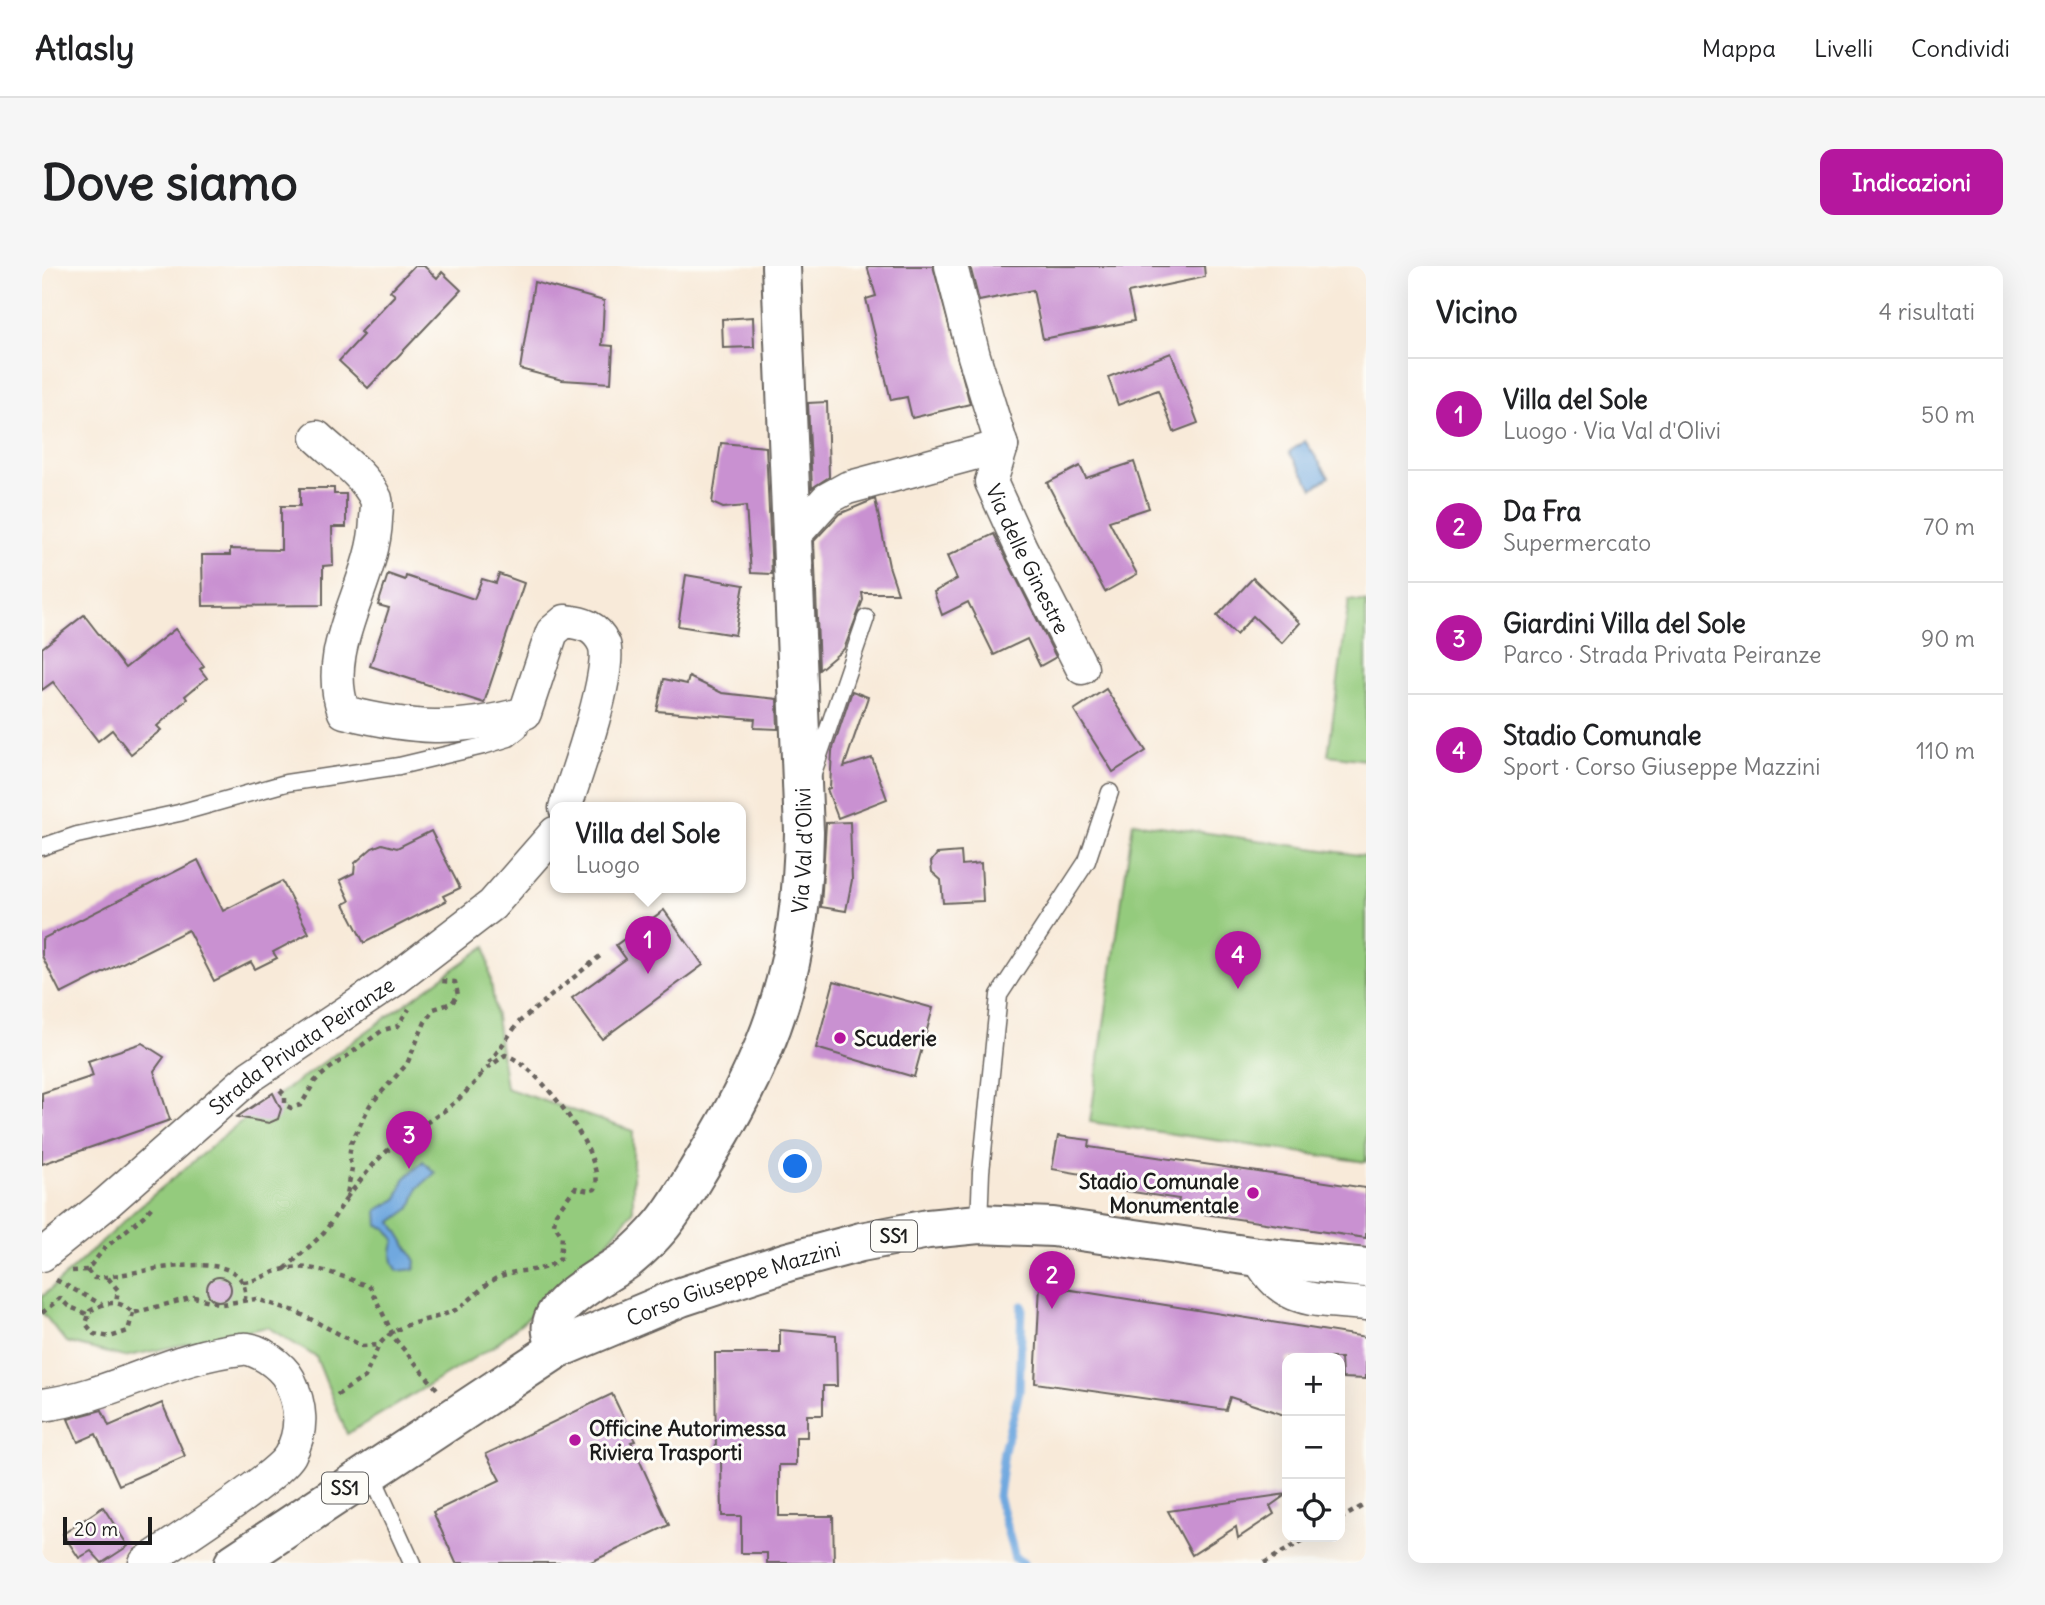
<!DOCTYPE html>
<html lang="it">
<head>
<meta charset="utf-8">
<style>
  :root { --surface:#fff; --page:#f6f6f6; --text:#202124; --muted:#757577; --line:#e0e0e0; --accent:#b5179e }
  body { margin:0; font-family:Delius,sans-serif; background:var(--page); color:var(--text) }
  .controls { position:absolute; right:21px; bottom:21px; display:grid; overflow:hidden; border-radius:14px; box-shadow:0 7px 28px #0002 }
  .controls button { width:63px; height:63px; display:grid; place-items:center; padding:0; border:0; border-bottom:2px solid var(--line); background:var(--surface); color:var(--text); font:35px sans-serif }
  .scale { position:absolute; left:21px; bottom:18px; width:89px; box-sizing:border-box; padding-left:7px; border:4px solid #1c1c1c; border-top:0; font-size:19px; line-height:24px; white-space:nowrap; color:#1c1c1c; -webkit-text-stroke:5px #fdfcf7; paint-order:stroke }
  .you { position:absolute; left:754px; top:901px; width:24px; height:24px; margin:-18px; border:5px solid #fff; border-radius:50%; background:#1a73e8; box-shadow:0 0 0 10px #1a73e833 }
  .badge { display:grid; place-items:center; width:46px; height:46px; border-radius:50%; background:var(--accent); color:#fff; font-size:23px; font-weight:700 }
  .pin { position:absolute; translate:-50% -58px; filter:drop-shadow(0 2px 4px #0008) }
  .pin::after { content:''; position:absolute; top:37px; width:24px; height:21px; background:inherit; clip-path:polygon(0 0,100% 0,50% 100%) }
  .popup { position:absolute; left:508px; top:536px; width:196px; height:91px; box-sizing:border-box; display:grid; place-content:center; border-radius:14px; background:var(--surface); filter:drop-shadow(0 2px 5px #0005); font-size:23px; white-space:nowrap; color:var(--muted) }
  .popup b { font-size:26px; color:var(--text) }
  .popup::after { content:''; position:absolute; left:50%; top:100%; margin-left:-14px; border:14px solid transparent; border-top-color:var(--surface) }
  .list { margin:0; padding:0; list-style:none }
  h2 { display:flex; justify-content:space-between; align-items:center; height:91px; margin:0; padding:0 28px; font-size:30px }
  h2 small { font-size:23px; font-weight:400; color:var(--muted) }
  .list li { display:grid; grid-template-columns:46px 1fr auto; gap:21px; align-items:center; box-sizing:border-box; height:112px; padding:0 28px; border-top:2px solid var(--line) }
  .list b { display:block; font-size:26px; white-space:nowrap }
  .list p { margin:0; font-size:23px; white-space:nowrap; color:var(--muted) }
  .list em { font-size:23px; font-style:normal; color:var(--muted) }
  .icon { flex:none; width:38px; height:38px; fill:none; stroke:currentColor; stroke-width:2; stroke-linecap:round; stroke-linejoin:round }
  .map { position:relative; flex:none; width:1324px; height:1297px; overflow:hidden; border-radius:14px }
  header { display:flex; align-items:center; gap:42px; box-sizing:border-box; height:98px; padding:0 35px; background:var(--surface); border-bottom:2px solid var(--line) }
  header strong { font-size:33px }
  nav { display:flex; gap:38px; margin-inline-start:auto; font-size:24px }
  .intro { display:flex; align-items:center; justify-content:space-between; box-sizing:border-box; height:168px; padding:0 42px }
  h1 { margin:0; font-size:49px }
  .button { padding:18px 32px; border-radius:14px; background:var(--accent); color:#fff; font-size:24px; font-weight:700 }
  main { display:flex; gap:42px; padding:0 42px }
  aside { flex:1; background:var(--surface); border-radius:14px; box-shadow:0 7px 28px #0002 }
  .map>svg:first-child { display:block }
  .green { fill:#94cb7d; stroke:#58744c; stroke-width:2 }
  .water { fill:#6fa8df; stroke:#46627e; stroke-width:2 }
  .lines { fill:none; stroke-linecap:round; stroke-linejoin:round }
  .stream { stroke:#6fa8df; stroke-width:9 }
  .building { fill:#c991d1 }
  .service-casing { stroke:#69645e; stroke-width:19 }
  .minor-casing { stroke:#69645e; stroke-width:35 }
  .tertiary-casing { stroke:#69645e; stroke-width:42 }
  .primary-casing { stroke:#69645e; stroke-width:42 }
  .path { stroke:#69645e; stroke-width:4.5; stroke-dasharray:5 5; stroke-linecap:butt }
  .service { stroke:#fff; stroke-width:16 }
  .minor { stroke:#fff; stroke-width:32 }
  .tertiary { stroke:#fff; stroke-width:38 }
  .primary { stroke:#fff; stroke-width:38 }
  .poi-dot { fill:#b5179e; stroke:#fdfcf7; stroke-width:2.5 }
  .labels { text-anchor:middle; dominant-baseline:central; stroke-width:6; stroke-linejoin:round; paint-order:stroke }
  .shield { fill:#fdfcf7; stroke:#605f5e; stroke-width:2 }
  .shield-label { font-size:19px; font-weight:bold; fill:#1c1c1c }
  .street-label { font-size:21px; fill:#1c1c1c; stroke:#fdfcf7 }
  .poi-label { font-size:21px; font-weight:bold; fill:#1c1c1c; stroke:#fdfcf7; text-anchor:start }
</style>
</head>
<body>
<header>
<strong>Atlasly</strong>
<nav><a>Mappa</a><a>Livelli</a><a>Condividi</a></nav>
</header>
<div class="intro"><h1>Dove siamo</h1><a class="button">Indicazioni</a></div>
<main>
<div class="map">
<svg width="1324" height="1297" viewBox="0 0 1324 1297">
  <rect width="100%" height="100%" fill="#fdfcf7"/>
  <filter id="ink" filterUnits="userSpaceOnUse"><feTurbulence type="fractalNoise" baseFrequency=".0143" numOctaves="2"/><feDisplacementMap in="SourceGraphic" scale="14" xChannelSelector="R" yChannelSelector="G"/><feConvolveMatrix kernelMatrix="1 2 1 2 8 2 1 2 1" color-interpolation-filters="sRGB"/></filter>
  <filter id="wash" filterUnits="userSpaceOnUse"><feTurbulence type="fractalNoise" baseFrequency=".00686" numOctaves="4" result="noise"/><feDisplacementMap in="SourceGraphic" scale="28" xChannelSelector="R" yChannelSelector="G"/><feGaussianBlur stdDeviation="1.57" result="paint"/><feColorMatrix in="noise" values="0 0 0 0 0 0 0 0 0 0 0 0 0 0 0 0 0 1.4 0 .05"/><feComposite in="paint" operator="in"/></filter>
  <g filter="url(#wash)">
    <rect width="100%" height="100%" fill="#f8ead9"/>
    <g class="green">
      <polygon points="1307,334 1324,336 1324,494 1286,489"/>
      <polygon points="1091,556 1324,590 1324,896 1048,856"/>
      <polygon points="444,680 464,822 591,865 591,945 544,1003 452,1080 305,1168 274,1091 225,1061 82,1091 24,1076 0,1046 0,1031 97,941 197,857"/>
    </g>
    <g class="water">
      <polygon points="1263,175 1287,211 1271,222 1247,186"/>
      <path d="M381,895l12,12 -17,15 -7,20 -19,14 24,39 -1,8 -17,2c-8,-10 -7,-20 -3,-31l-9,-12 -8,-2 -1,-16 20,-11 7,-20z"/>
    </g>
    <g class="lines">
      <polyline class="stream" points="980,1040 977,1126 962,1185 956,1230 973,1292 981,1297"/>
    </g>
    <g id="blocks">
      <g class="building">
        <polygon points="372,0 382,0 395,12 400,6 419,24 326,122 297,95 321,69 318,66 353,29 348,25"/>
        <polygon points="825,0 891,0 928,138 870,152 865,131 849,134 824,33 834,30"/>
        <polygon points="928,0 1162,0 1163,11 1086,27 1092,55 1001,73 991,24 937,35"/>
        <polygon points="492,16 562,35 560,79 571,80 569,117 520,114 478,103"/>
        <polygon points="711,51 712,81 681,82 680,53"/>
        <polygon points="1129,87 1156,157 1132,166 1116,124 1076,139 1066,111"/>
        <polygon points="785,136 787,211 770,222 766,137"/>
        <polygon points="679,177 724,181 730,308 709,307 704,240 681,242 670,237"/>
        <polygon points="1092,196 1107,242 1067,255 1095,308 1063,326 1005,217 1038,200 1044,212"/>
        <polygon points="258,222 292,222 292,228 304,228 304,261 290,261 291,299 281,300 281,339 161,340 160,289 188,289 188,283 239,284 239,240 258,240"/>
        <polygon points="833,233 847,300 856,327 820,327 821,334 802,383 777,404 772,275 797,248"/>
        <polygon points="952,268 1014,391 998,400 985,373 952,389 926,336 900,349 892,326 915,313 905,290"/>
        <polygon points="346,308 363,314 364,310 432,333 440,313 454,317 457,308 482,317 442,437 328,400 347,342 336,339"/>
        <polygon points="644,309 702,319 693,369 636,360"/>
        <polygon points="1211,312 1258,357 1240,377 1211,350 1194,369 1175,350"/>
        <polygon points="42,349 83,402 133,363 162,400 158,403 165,412 143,430 145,433 115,460 119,464 89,488 70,464 56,475 11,416 0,424 0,382"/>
        <polygon points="647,411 680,427 735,433 736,463 712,462 713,453 615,445 622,413 645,418"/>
        <polygon points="1064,423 1104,485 1071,506 1032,444"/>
        <polygon points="810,425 826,431 802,501 830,492 845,533 796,552 785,523 788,522 790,485"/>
        <polygon points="808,556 810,614 804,645 779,641 784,557"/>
        <polygon points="389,565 418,622 401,630 404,635 322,677 302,638 308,635 298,614 312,607 313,597 330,582 340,578 355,582"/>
        <polygon points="919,586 920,599 939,597 941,635 901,637 899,614 890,606 889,596 895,588"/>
        <polygon points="156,594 181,645 240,615 267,667 231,686 235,692 213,703 209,696 172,715 146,664 19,728 0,690 0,673"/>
        <polygon points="622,644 661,699 560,773 530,732 584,693 574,679"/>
        <polygon points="792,715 891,742 872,811 774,782"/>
        <polygon points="100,777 122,791 112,805 128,854 0,898 0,827 51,810 46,795"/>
        <polygon points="231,827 239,843 236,853 227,857 195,851"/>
        <polygon points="1016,870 1048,874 1047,881 1324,922 1324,972 1135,944 1137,933 1051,920 1052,910 1010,903"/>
        <circle cx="177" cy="1023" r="12"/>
        <polygon points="998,1019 1324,1071 1324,1113 1300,1112 1299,1092 1245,1092 1245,1150 1188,1131 1184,1144 993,1117"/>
        <polygon points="738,1064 794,1069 795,1120 781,1120 781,1149 765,1149 765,1171 754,1171 754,1199 737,1199 737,1250 791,1250 792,1297 725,1297 725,1287 699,1287 699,1250 680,1250 679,1194 674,1194 673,1087 738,1087"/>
        <polygon points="570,1128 593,1175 589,1176 627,1259 547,1297 414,1297 391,1246 458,1214 444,1188"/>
        <polygon points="120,1137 143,1190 77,1219 54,1168 36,1176 26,1153 60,1144 67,1160"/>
        <polygon points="1245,1228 1228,1240 1232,1248 1196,1272 1194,1261 1150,1289 1126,1245"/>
        <polygon points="61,1241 86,1280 60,1297 49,1285 37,1292 21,1268"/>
      </g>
    </g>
  </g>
  <g filter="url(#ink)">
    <use href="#blocks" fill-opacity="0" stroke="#69645e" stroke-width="2"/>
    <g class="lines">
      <defs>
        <g id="service">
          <polyline points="771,507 824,352"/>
          <polyline points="0,581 35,569 137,547 244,517 357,500 441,480 467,472 477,464 483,447"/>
          <polyline points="937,958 939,906 957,729 1045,595 1068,526"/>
          <polyline points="329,1207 370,1297"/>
        </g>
        <g id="minor">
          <path id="s1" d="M909,0l23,90 28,90 -11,36 30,66 61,120"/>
          <path d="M275,171c19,18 48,38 59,62 2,6 0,15 0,21 -2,64 -57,128 -32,192 69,17 112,20 181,1l27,-81 13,-11c18,2 31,5 39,23 10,25 -29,135 -39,164"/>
          <polyline points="748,261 759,262 785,233 805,222 960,180"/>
          <path id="s2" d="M0,989l60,-48 149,-131 142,-95 99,-76 63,-72"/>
          <path d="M1216,991c25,49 59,42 108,47"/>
          <path d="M0,1139c69,-8 131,-50 200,-56 15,-2 40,17 47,30 12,26 15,50 1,76 -12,22 -118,89 -145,108"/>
        </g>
        <g id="tertiary">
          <path id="s3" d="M515,1083c-2,-7 -7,-18 -5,-25 5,-26 56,-50 76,-65 12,-10 24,-22 34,-34 18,-22 31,-47 46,-71 67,-108 94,-194 96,-322l-23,-566"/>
        </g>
        <g id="primary">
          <path id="s4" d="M192,1297l323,-214 124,-52 106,-35 74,-20 67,-13 51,-5 74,3 205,30 108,11"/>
        </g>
      </defs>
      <use href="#service" class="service-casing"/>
      <use href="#minor" class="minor-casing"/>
      <use href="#tertiary" class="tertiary-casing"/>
      <use href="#primary" class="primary-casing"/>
      <g class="path">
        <polyline points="447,797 477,756 558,690"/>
        <polyline points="238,824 243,829 243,839 249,842 259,839 273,815 287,803 341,764 356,760 367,743"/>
        <path d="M304,932c13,-15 25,-33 40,-46 36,-31 66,-38 96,-79"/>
        <polyline points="243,1003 282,967 304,933 310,902 307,892 309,877 328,839 365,798 383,756 392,743 410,737 416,729 413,716 400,715"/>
        <path d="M45,1004l7,8c33,0 157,-40 151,21"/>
        <polyline points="30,1005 45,1004 63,982 104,948 112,938"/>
        <polyline points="66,1012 76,1024 74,1037"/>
        <polyline points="14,1014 59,1038"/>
        <path d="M201,1016c16,-1 27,-10 42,-13 27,-6 60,8 85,18l25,52 42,50"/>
        <polyline points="0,1047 18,1032 26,1040 47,1049"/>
        <path d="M91,1047l-5,18 -18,6 -16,-3 -8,-10 4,-13c17,-10 29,-12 43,2l61,-16 28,7 34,-5 39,12 67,35 17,-1c19,-24 45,-22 72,-33 19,-8 30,-27 48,-35 22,-11 40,-1 61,-18l2,-23 -8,-12 2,-11 19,-25 14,3 6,-2c13,-31 -59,-127 -90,-134l-24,18"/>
        <polyline points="295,1129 323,1111 337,1079"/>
        <polyline points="1298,1253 1324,1238"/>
        <polyline points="1222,1297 1267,1271"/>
      </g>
      <use href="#service" class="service"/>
      <use href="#minor" class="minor"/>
      <use href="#tertiary" class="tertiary"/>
      <use href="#primary" class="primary"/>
    </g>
  </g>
  <g class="poi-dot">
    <circle cx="798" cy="772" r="7"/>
    <circle cx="1211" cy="927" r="7"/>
    <circle cx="533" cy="1174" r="7"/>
  </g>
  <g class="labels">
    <g class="shield">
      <rect x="829" y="954.5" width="46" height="31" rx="5"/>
      <rect x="280" y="1206.5" width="46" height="31" rx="5"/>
    </g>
    <g class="shield-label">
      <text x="852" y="970">SS1</text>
      <text x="303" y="1222">SS1</text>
    </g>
    <g class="street-label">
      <text stroke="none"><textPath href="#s1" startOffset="310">Via delle Ginestre</textPath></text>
      <text stroke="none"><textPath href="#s3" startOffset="583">Via Val d'Olivi</textPath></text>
      <text stroke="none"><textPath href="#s2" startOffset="334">Strada Privata Peiranze</textPath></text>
      <text stroke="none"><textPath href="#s4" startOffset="576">Corso Giuseppe Mazzini</textPath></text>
    </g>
    <g class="poi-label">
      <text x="812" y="772">Scuderie</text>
      <text x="1197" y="915" text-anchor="end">Stadio Comunale<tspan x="1197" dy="24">Monumentale</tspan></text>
      <text x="547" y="1162">Officine Autorimessa<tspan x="547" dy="24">Riviera Trasporti</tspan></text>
    </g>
  </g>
</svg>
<div class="controls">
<button>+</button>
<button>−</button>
<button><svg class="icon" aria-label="locate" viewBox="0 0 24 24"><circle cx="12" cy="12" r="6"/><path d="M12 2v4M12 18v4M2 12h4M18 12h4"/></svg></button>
</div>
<div class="scale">20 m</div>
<div class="you"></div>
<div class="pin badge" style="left:606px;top:708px">1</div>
<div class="popup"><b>Villa del Sole</b>Luogo</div>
<div class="pin badge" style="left:1010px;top:1043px">2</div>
<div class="pin badge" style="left:367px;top:903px">3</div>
<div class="pin badge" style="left:1196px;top:723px">4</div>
</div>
<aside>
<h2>Vicino<small>4 risultati</small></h2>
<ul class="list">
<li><span class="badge">1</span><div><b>Villa del Sole</b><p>Luogo · Via Val d'Olivi</p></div><em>50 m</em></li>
<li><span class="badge">2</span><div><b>Da Fra</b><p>Supermercato</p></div><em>70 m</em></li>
<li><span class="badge">3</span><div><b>Giardini Villa del Sole</b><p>Parco · Strada Privata Peiranze</p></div><em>90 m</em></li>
<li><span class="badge">4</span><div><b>Stadio Comunale</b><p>Sport · Corso Giuseppe Mazzini</p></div><em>110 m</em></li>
</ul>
</aside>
</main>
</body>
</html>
